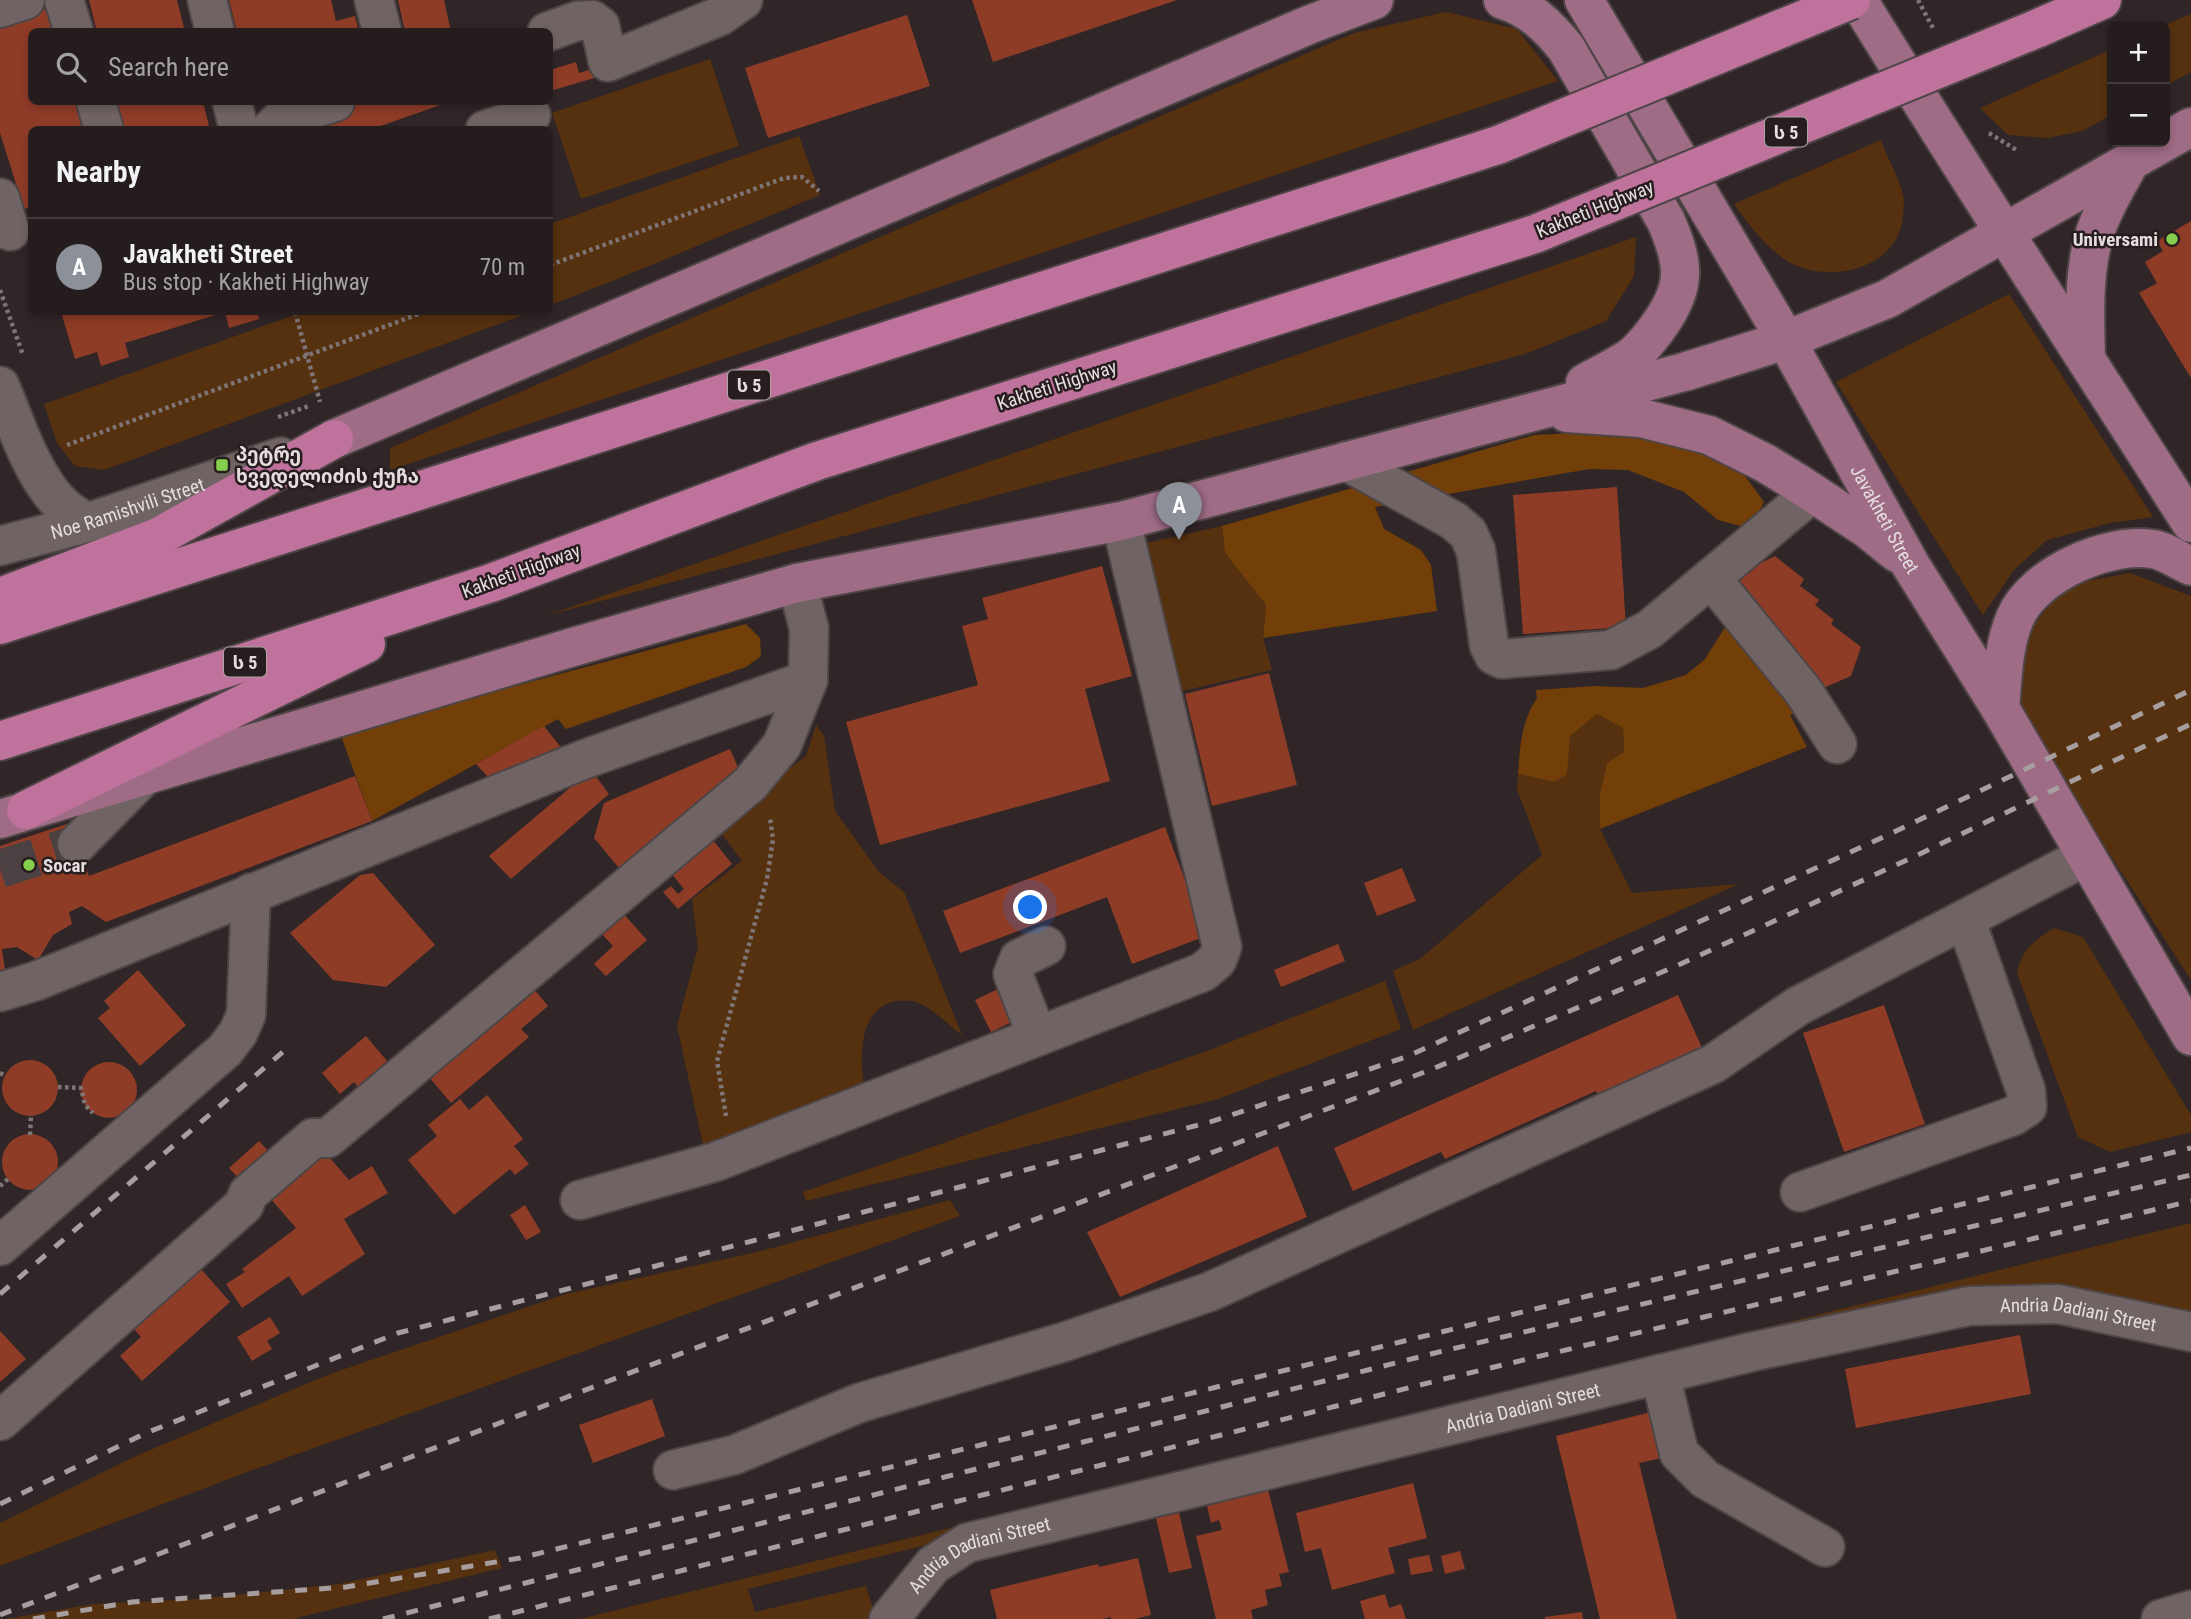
<!DOCTYPE html>
<html lang="en">
<head>
<meta charset="utf-8">
<style>
  :root { --surface:#251c1d; --page:#31292a; --text:#f1f3f6; --muted:#a3a1a4; --line:#423a3b; --accent:#8c9099 }
  body { margin:0; font-family:"Roboto Condensed","Noto Sans Georgian",sans-serif; background:var(--page); color:var(--text) }
  .controls { position:absolute; right:21px; top:21px; display:grid; overflow:hidden; border-radius:10px; box-shadow:0 4px 10px #0003 }
  .controls button { width:63px; height:63px; display:grid; place-items:center; padding:0; border:0; border-bottom:2px solid var(--line); background:var(--surface); color:var(--text); font:35px sans-serif }
  .you { position:absolute; left:1031px; top:908px; width:24px; height:24px; margin:-18px; border:5px solid #fff; border-radius:50%; background:#1a73e8; box-shadow:0 0 0 10px #1a73e833 }
  .badge { display:grid; place-items:center; width:46px; height:46px; border-radius:50%; background:var(--accent); color:#fff; font-size:23px; font-weight:700 }
  .pin { position:absolute; translate:-50% -58px; filter:drop-shadow(0 2px 4px #0008) }
  .pin::after { content:''; position:absolute; top:37px; width:24px; height:21px; background:inherit; clip-path:polygon(0 0,100% 0,50% 100%) }
  .list { margin:0; padding:0; list-style:none }
  h2 { display:flex; justify-content:space-between; align-items:center; height:91px; margin:0; padding:0 28px; font-size:30px }
  h2 small { font-size:23px; font-weight:400; color:var(--muted) }
  .list li { display:grid; grid-template-columns:46px 1fr auto; gap:21px; align-items:center; box-sizing:border-box; height:98px; padding:0 28px; border-top:2px solid var(--line) }
  .list b { display:block; font-size:26px; white-space:nowrap }
  .list p { margin:0; font-size:23px; white-space:nowrap; color:var(--muted) }
  .list em { font-size:23px; font-style:normal; color:var(--muted) }
  .icon { flex:none; width:38px; height:38px; fill:none; stroke:currentColor; stroke-width:2; stroke-linecap:round; stroke-linejoin:round }
  .map { position:relative; flex:none; width:2191px; height:1619px; overflow:hidden }
  .search { position:absolute; background:var(--surface); box-shadow:0 4px 10px #0003; left:28px; top:28px; width:525px; height:77px; display:flex; align-items:center; gap:18px; box-sizing:border-box; padding:0 24px; border-radius:10px; color:var(--muted); font-size:26px }
  .panel { position:absolute; background:var(--surface); box-shadow:0 4px 10px #0003; left:28px; top:126px; width:525px; height:189px; border-radius:10px }
  .map>svg:first-child { display:block }
  .green { fill:#55310f }
  .forest { fill:#723f08 }
  .building { fill:#8f3c27 }
  .lines { fill:none; stroke-linecap:round; stroke-linejoin:round }
  .minor-tunnel { stroke:#4c4142; stroke-width:38; stroke-dasharray:38 19; stroke-linecap:butt }
  .minor-casing { stroke:#4e4546; stroke-width:42 }
  .major-casing { stroke:#4e4546; stroke-width:42 }
  .highway-casing { stroke:#4e4546; stroke-width:42 }
  .path { stroke:#7e7576; stroke-width:4.5; stroke-dasharray:3.5 3.5; stroke-linecap:butt }
  .minor { stroke:#706364; stroke-width:38 }
  .major { stroke:#9f6c86; stroke-width:38 }
  .highway { stroke:#be729c; stroke-width:38 }
  .rail { stroke:#a69e9f; stroke-width:5; stroke-dasharray:12 12; stroke-linecap:butt }
  .highway-bridge-casing { stroke:#4e4546; stroke-width:42; stroke-linecap:butt }
  .highway-bridge { stroke:#be729c; stroke-width:38 }
  .poi-dot { fill:#85cf4d; stroke:#271c1e; stroke-width:2.5 }
  .labels { text-anchor:middle; dominant-baseline:central; stroke-width:5; stroke-linejoin:round; paint-order:stroke }
  .shield { fill:#271c1e; stroke:#aba3a4; stroke-width:2 }
  .shield-label { font-size:18px; font-weight:bold; fill:#e4ddde }
  .street-label { font-size:19px; fill:#e4ddde; stroke:#271c1e }
  .poi-label { font-size:19px; font-weight:bold; fill:#e4ddde; stroke:#271c1e; text-anchor:start }
</style>
</head>
<body>
<div class="map">
<svg width="2191" height="1619" viewBox="0 0 2191 1619">
  <rect width="100%" height="100%" fill="#312627"/>
  <g class="green">
    <polygon points="1446,12 1517,29 1558,81 390,470 390,448 1354,33"/>
    <polygon points="2191,14 2191,72 2165,86 2165,26 2163,26"/>
    <polygon points="2112,49 2112,115 2082,131 2048,138 2008,135 1980,108"/>
    <polygon points="710,59 739,146 581,199 552,113"/>
    <polygon points="799,136 820,195 610,282 550,305 550,224"/>
    <path d="M1881,140c6,18 18,37 22,55 2,6 0,15 0,21 -4,53 -74,69 -114,46 -23,-14 -40,-37 -55,-58z"/>
    <polygon points="1636,237 1634,276 1606,321 1525,354 545,616"/>
    <polygon points="2009,294 2153,517 2110,523 2047,540 2014,570 1983,615 1836,382"/>
    <polygon points="303,312 531,312 104,470 75,466 57,443 44,404"/>
    <polygon points="1222,526 1225,553 1266,605 1263,638 1272,670 1174,693 1142,544"/>
    <polygon points="2130,573 2191,596 2191,980 2024,721 2016,678 2026,636 2051,602 2081,582"/>
    <polygon points="1597,714 1623,728 1624,752 1607,763 1600,793 1600,829 1632,893 1739,884 1413,1030 1393,971 1420,959 1542,855 1517,789 1518,774 1554,782 1570,736"/>
    <path d="M816,725l8,11 11,75 44,61 25,20 58,143c-12,-9 -35,-32 -50,-34 -51,-7 -54,49 -48,84l-160,64 -27,-123 21,-79 -6,-48 50,-38 -27,-36 91,-69z"/>
    <path d="M2054,928l29,9 108,178v17l-81,20 -32,-15 -61,-164c4,-23 18,-33 37,-45z"/>
    <polygon points="1385,981 1401,1029 1218,1099 806,1201 803,1192 1210,1050"/>
    <polygon points="950,1200 960,1216 247,1472 0,1566 0,1523 136,1456 330,1374 566,1294 757,1252"/>
    <polygon points="2191,1223 2191,1314 1916,1301 748,1589 755,1612 866,1586 876,1619 580,1619"/>
    <polygon points="495,1550 502,1568 292,1619 6,1619 93,1604 198,1599 339,1584"/>
  </g>
  <g class="forest">
    <polygon points="1636,430 1700,445 1745,476 1764,502 1756,517 1741,526 1718,520 1684,492 1628,470 1589,469 1375,507 1384,529 1421,550 1431,565 1437,611 1263,638 1266,605 1225,553 1222,526 1534,435"/>
    <polygon points="746,624 760,638 761,656 746,667 566,729 558,719 372,821 340,733"/>
    <path d="M1727,624l70,88 -7,3 17,32 -207,82v-36l7,-30 17,-11 -1,-24 -26,-14 -27,22 -3,38 -13,8 -36,-8c2,-27 3,-52 19,-76l-1,-8 59,-4 48,2 43,-13 19,-16z"/>
  </g>
  <g class="building">
    <polygon points="89,0 177,0 185,32 97,32"/>
    <polygon points="229,0 331,0 336,21 355,16 359,32 237,32"/>
    <polygon points="398,0 444,0 451,32 405,32"/>
    <polygon points="972,0 1177,0 993,62"/>
    <polygon points="48,8 56,32 32,32 32,102 79,102 98,130 32,130 32,207 24,209 0,133 0,24"/>
    <polygon points="907,15 930,86 768,138 745,68"/>
    <polygon points="650,52 652,61 550,91 550,70 576,62 579,73"/>
    <polygon points="114,102 203,102 210,130 121,130"/>
    <polygon points="342,102 449,102 369,130 288,130"/>
    <polygon points="2191,221 2191,378 2139,293 2157,283 2145,262 2163,251 2157,241"/>
    <polygon points="61,312 257,312 259,319 229,328 225,312 125,343 129,357 101,366 97,352 75,359"/>
    <polygon points="1617,487 1626,627 1523,634 1513,495"/>
    <polygon points="1775,556 1804,579 1800,586 1819,600 1815,605 1834,620 1831,624 1861,647 1851,676 1821,689 1732,577"/>
    <polygon points="1102,566 1132,676 1085,689 1110,781 880,845 846,722 978,685 962,626 988,619 982,598"/>
    <polygon points="1269,673 1297,785 1212,806 1185,694"/>
    <polygon points="544,726 563,750 489,778 476,764"/>
    <polygon points="730,749 740,772 619,868 594,838 604,803"/>
    <polygon points="591,770 609,794 511,879 489,856"/>
    <polygon points="355,776 372,821 106,922 82,906 69,912 72,924 53,935 38,960 17,947 2,949 5,970 0,970 0,846 70,823 89,876"/>
    <polygon points="1165,827 1206,936 1132,964 1107,897 960,953 943,911"/>
    <polygon points="712,839 732,864 678,909 663,892 671,886 678,894 684,889 671,873"/>
    <polygon points="1402,868 1416,901 1377,916 1364,883"/>
    <polygon points="373,873 435,945 386,987 333,980 290,933 360,875"/>
    <polygon points="620,910 647,940 606,976 594,964 613,946 598,930"/>
    <polygon points="1338,944 1345,961 1281,987 1274,970"/>
    <polygon points="138,970 186,1025 140,1066 98,1018 110,1008 104,1001"/>
    <polygon points="533,988 548,1006 521,1029 529,1037 451,1103 429,1077"/>
    <polygon points="1000,988 1016,1020 991,1032 975,1000"/>
    <polygon points="1678,995 1704,1052 1599,1098 1596,1091 1445,1159 1441,1152 1353,1191 1334,1148"/>
    <polygon points="1884,1005 1925,1124 1844,1152 1803,1033"/>
    <polygon points="366,1036 387,1061 358,1087 354,1082 340,1094 322,1073"/>
    <circle cx="30" cy="1088" r="28"/>
    <circle cx="109" cy="1090" r="28"/>
    <polygon points="487,1095 523,1139 514,1146 529,1164 515,1175 510,1169 454,1215 408,1160 437,1136 428,1125 460,1099 469,1110"/>
    <circle cx="30" cy="1162" r="28"/>
    <polygon points="259,1141 271,1154 241,1181 229,1168"/>
    <polygon points="317,1143 349,1180 372,1166 388,1193 344,1219 365,1254 302,1296 289,1276 242,1308 226,1284 245,1272 242,1269 296,1228 263,1190"/>
    <polygon points="1278,1146 1307,1217 1120,1297 1087,1232"/>
    <polygon points="525,1205 541,1232 526,1240 510,1215"/>
    <polygon points="194,1261 230,1302 142,1381 120,1356 141,1337 127,1321"/>
    <polygon points="270,1317 280,1333 267,1341 272,1349 252,1361 237,1337"/>
    <polygon points="0,1331 26,1359 0,1382"/>
    <polygon points="2020,1335 2031,1394 1856,1428 1845,1369"/>
    <polygon points="652,1399 665,1436 593,1463 579,1425"/>
    <polygon points="1651,1412 1662,1458 1639,1463 1677,1619 1600,1619 1556,1436"/>
    <polygon points="1413,1483 1427,1538 1388,1548 1395,1573 1332,1590 1321,1548 1305,1552 1296,1513"/>
    <polygon points="1268,1490 1289,1572 1279,1574 1282,1586 1265,1590 1268,1605 1251,1610 1253,1619 1216,1619 1196,1536 1222,1530 1219,1520 1211,1523 1207,1506"/>
    <polygon points="1179,1513 1192,1568 1169,1573 1156,1518"/>
    <polygon points="1460,1551 1465,1569 1445,1574 1441,1556"/>
    <polygon points="1429,1555 1433,1571 1411,1575 1408,1559"/>
    <polygon points="1138,1558 1151,1615 1135,1619 1111,1619 1111,1617 1103,1619 997,1619 990,1590 1098,1564 1099,1567"/>
    <polygon points="1385,1594 1389,1608 1401,1604 1406,1619 1365,1619 1360,1601"/>
    <polygon points="1582,1612 1583,1619 1545,1619 1545,1617"/>
  </g>
  <g class="lines">
    <polyline class="minor-tunnel" points="0,869 77,844"/>
    <defs>
      <g id="minor">
        <polyline points="64,0 74,32"/>
        <polyline points="207,0 215,32"/>
        <polyline points="374,0 382,32"/>
        <polyline points="0,8 25,0"/>
        <polyline points="547,32 577,21 592,20 600,26 608,62 720,16 743,0"/>
        <polyline points="96,102 104,130"/>
        <polyline points="232,102 239,130"/>
        <polyline points="270,130 281,119 335,102"/>
        <polyline points="485,130 531,115"/>
        <polyline points="0,198 10,231"/>
        <path d="M0,386c16,38 33,93 64,121 7,6 15,11 23,16"/>
        <polyline points="1346,461 1454,521 1468,533 1476,551 1489,645 1494,655 1502,659 1611,650 1650,629 1812,493"/>
        <path id="s1" d="M0,546l87,-23 194,-66"/>
        <polyline points="1711,578 1804,692 1837,744"/>
        <polyline points="77,844 145,775"/>
        <polyline points="0,992 36,981 585,759 808,680"/>
        <polyline points="1037,1036 1013,974 1019,959 1046,946"/>
        <polyline points="1800,1192 2013,1116 2027,1107 2026,1091 1966,921"/>
        <polyline points="580,1200 715,1162 1203,972 1217,960 1222,947 1121,521"/>
        <polyline points="0,1246 225,1050 238,1033 246,1015 251,893"/>
        <polyline points="1660,1374 1679,1453 1705,1479 1825,1547"/>
        <polyline points="0,1421 244,1205 248,1194 313,1138 328,1138 750,784 782,745 808,680 809,628 797,583"/>
        <polyline points="673,1470 734,1455 859,1403 1067,1341 1209,1292 1713,1064 1798,1006 2086,856"/>
        <path id="s2" d="M889,1619l44,-54 34,-22 784,-191 218,-46 89,-2 133,28"/>
        <polyline points="2161,1619 2191,1610"/>
      </g>
      <g id="major">
        <path d="M1503,0c27,8 46,27 63,48l100,173c19,44 21,66 -8,106 -8,11 -19,25 -30,32 -14,9 -29,16 -43,24"/>
        <path id="s3" d="M1584,0l202,340 124,224 90,144 191,328"/>
        <path d="M1858,0c108,176 222,349 333,523"/>
        <path d="M2086,357c-1,-40 -3,-82 8,-121 8,-26 23,-50 36,-74"/>
        <polyline points="1567,413 1641,418 1709,435 1765,463 1796,482 1866,528 1897,553"/>
        <polyline points="334,439 1311,24 1374,0"/>
        <path d="M2000,708c3,-31 3,-62 15,-90 18,-43 92,-76 137,-69 12,1 27,12 39,17"/>
        <polyline points="0,819 573,647 797,583 1121,521 1684,372 1786,340 1887,299 2191,127"/>
      </g>
      <g id="highway">
        <polyline points="2036,29 2102,0"/>
        <polyline points="0,597 158,537 334,439"/>
        <polyline points="0,625 1498,145"/>
        <polyline points="0,741 491,583 817,461 1535,234"/>
        <polyline points="26,810 366,644"/>
      </g>
    </defs>
    <use href="#minor" class="minor-casing"/>
    <use href="#major" class="major-casing"/>
    <use href="#highway" class="highway-casing"/>
    <g class="path">
      <polyline points="1918,0 1934,30"/>
      <polyline points="1989,133 2018,151"/>
      <polyline points="550,265 784,178 802,177 819,191"/>
      <polyline points="0,290 23,355"/>
      <polyline points="295,312 320,402"/>
      <polyline points="278,417 309,406"/>
      <polyline points="67,445 424,312"/>
      <polyline points="0,1073 5,1075"/>
      <polyline points="58,1087 81,1088 85,1105 93,1113"/>
      <polyline points="726,1116 717,1061 767,879 773,839 770,818"/>
      <polyline points="30,1135 31,1116"/>
      <polyline points="0,1186 8,1179"/>
    </g>
    <use href="#minor" class="minor"/>
    <use href="#major" class="major"/>
    <use href="#highway" class="highway"/>
    <g class="rail">
      <polyline points="0,1294 284,1051"/>
      <polyline points="0,1504 146,1433 398,1333 1210,1122 1406,1057 1894,832 2191,690"/>
      <polyline points="0,1615 627,1374 1430,1070 1674,967 1907,860 2191,724"/>
      <polyline points="33,1619 132,1602 346,1587 520,1558 2191,1148"/>
      <polyline points="383,1619 1439,1352 2191,1175"/>
      <polyline points="489,1619 1444,1379 2191,1201"/>
    </g>
    <defs>
      <g id="highway-bridge">
        <polyline points="1498,145 1851,0"/>
        <polyline points="1535,234 2036,29"/>
      </g>
    </defs>
    <use href="#highway-bridge" class="highway-bridge-casing"/>
    <use href="#highway-bridge" class="highway-bridge"/>
  </g>
  <g class="poi-dot">
    <circle cx="2172" cy="239" r="7"/>
    <rect x="215" y="458" width="14" height="14" rx="3.5"/>
    <circle cx="29" cy="865" r="7"/>
  </g>
  <g class="labels">
    <g class="shield">
      <rect x="1765" y="117.5" width="42" height="29" rx="5"/>
      <rect x="728" y="370.5" width="42" height="29" rx="5"/>
      <rect x="224" y="647.5" width="42" height="29" rx="5"/>
    </g>
    <g class="shield-label">
      <text x="1786" y="132">ს 5</text>
      <text x="749" y="385">ს 5</text>
      <text x="245" y="662">ს 5</text>
    </g>
    <g class="street-label">
      <text transform="translate(1595 209) rotate(-22)">Kakheti Highway</text>
      <text transform="translate(1057 385) rotate(-18)">Kakheti Highway</text>
      <text stroke="none"><textPath href="#s1" startOffset="133">Noe Ramishvili Street</textPath></text>
      <text stroke="none"><textPath href="#s3" startOffset="600">Javakheti Street</textPath></text>
      <text transform="translate(521 571) rotate(-20)">Kakheti Highway</text>
      <text stroke="none"><textPath href="#s2" startOffset="1250">Andria Dadiani Street</textPath></text>
      <text stroke="none"><textPath href="#s2" startOffset="682">Andria Dadiani Street</textPath></text>
      <text stroke="none"><textPath href="#s2" startOffset="116">Andria Dadiani Street</textPath></text>
    </g>
    <g class="poi-label">
      <text x="2158" y="239" text-anchor="end">Universami</text>
      <text x="236" y="454">პეტრე<tspan x="236" dy="22">ხვედელიძის ქუჩა</tspan></text>
      <text x="43" y="865">Socar</text>
    </g>
  </g>
</svg>
<div class="controls">
<button>+</button>
<button>−</button>
</div>
<div class="you"></div>
<div class="pin badge" style="left:1179px;top:540px">A</div>
<div class="search"><svg class="icon" aria-label="search" viewBox="0 0 24 24"><circle cx="10" cy="10" r="6"/><path d="M15 15l6 6"/></svg>Search here</div>
<section class="panel">
<h2>Nearby<small></small></h2>
<ul class="list">
<li><span class="badge">A</span><div><b>Javakheti Street</b><p>Bus stop · Kakheti Highway</p></div><em>70 m</em></li>
</ul>
</section>
</div>
</body>
</html>
